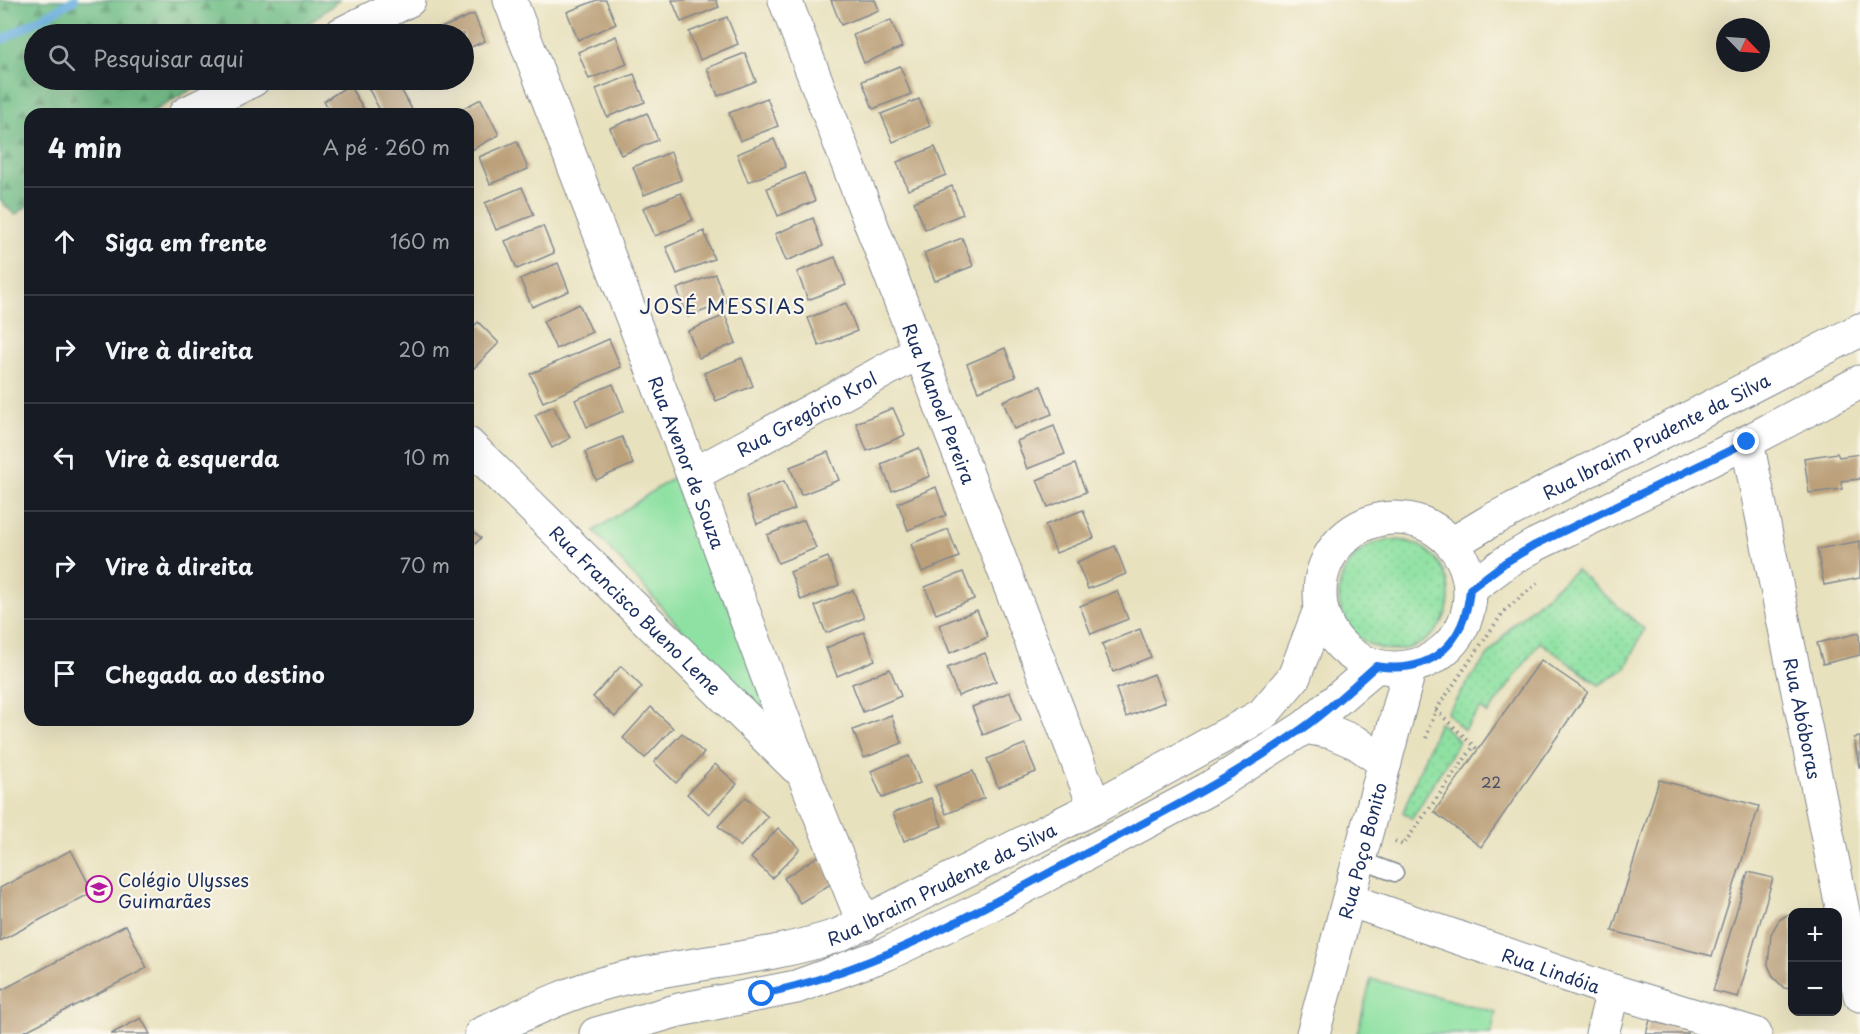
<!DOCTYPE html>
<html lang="pt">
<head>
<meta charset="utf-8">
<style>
  :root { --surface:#171b24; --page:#242831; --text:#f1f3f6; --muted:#9ea1a6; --line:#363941 }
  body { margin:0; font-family:"Playpen Sans",sans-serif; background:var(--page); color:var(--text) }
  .controls { position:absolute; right:18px; bottom:18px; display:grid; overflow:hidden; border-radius:12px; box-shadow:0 6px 24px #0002 }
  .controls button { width:54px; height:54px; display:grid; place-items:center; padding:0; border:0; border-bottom:2px solid var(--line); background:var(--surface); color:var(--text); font:30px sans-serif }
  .compass { position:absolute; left:1716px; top:18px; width:54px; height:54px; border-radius:50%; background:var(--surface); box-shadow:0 6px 24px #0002; rotate:115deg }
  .stop { position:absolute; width:18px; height:18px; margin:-14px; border:4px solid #1a73e8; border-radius:50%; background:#fff }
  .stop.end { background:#1a73e8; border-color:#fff; box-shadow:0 2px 6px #0008 }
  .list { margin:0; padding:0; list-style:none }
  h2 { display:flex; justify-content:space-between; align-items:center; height:78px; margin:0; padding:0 24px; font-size:26px }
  h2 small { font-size:20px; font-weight:400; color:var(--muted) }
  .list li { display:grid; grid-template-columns:39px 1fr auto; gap:18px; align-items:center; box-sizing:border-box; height:108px; padding:0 24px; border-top:2px solid var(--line) }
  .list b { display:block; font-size:22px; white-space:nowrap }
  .list em { font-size:20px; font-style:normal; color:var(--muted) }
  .icon { flex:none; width:33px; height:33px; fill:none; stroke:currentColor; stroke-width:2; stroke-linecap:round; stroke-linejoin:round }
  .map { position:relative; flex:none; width:1860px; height:1034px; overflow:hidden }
  .search { position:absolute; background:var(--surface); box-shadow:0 6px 24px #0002; left:24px; top:24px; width:450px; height:66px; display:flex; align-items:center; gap:15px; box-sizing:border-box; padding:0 21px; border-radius:33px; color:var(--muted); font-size:22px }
  .panel { position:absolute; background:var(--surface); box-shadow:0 6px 24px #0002; left:24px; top:108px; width:450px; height:618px; border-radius:18px }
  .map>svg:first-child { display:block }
  .grass { fill:url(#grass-dots); stroke:#548880; stroke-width:1.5 }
  .forest { fill:url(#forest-firs); stroke:#467773; stroke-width:1.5 }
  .park { fill:#8ee1a2; stroke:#548880; stroke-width:1.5 }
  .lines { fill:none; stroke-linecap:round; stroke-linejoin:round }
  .stream { stroke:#68afdf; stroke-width:9 }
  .building { fill:#bca07a }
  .service-casing { stroke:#82888e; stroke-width:19 }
  .minor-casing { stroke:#82888e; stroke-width:35 }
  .tertiary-casing { stroke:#82888e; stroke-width:35 }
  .path { stroke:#82888e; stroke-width:4; stroke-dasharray:1.5 4.5; stroke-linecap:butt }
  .service { stroke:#fff; stroke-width:16 }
  .minor { stroke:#fff; stroke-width:33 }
  .tertiary { stroke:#fff; stroke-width:33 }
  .route { stroke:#1a73e8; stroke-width:8 }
  .labels { text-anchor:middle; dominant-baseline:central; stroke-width:4.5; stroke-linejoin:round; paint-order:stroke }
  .number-label { font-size:15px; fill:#434b65 }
  .street-label { font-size:18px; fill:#1b2f5e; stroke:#fbf7ec }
  .poi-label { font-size:18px; fill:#1b2f5e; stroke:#fbf7ec; text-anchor:start }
  .neighbourhood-label { font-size:20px; letter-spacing:1.5px; fill:#1b2f5e; stroke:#fbf7ec }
</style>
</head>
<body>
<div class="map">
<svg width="1860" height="1034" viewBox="0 0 1860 1034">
  <defs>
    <pattern id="grass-dots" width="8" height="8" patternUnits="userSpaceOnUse" patternTransform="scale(1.5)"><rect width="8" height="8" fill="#8ee1a2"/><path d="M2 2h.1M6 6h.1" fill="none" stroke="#7ac18e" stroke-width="1.8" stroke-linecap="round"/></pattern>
    <pattern id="forest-firs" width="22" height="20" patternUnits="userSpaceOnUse" patternTransform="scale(1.5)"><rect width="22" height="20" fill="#72bf88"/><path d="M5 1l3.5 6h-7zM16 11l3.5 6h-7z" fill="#5d9c72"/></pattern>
  </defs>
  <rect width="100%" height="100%" fill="#fbf7ec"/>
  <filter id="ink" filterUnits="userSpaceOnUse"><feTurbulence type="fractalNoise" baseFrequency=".0167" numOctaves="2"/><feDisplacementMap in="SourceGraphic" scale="12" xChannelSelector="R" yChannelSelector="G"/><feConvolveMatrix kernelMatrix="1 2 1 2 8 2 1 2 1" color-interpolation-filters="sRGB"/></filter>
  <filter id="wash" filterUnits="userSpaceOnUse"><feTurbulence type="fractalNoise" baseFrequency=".008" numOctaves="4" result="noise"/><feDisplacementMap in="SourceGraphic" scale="24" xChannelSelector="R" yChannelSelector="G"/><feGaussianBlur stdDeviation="1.35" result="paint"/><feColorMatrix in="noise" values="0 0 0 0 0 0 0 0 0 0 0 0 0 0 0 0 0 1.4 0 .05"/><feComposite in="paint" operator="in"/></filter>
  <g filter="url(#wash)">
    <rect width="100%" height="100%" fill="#e8e1be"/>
    <g class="grass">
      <circle cx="1394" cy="595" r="55"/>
      <polygon points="1576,570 1644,629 1626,668 1599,685 1540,642 1488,714 1481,708 1464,730 1447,713 1475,672 1512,625"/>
      <polygon points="1439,722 1459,741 1412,819 1403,812"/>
    </g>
    <polygon class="forest" points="0,0 339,0 315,19 288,34 34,34 34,80 208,80 148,114 30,114 30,204 15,215 0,200"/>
    <g class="park">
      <polygon points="674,477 769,703 754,711 594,531"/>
      <polygon points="1371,979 1496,1012 1491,1034 1357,1034"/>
    </g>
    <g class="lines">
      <polyline class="stream" points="0,41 74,0"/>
    </g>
    <g id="blocks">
      <g class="building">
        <polygon points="597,0 606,0 616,24 578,40 567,12"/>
        <polygon points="672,0 716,0 719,7 681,22"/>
        <polygon points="831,0 875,0 879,10 841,25"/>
        <polygon points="474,14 485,41 464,50 464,34 438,34 436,30"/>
        <polygon points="727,17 738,44 700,60 689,32"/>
        <polygon points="891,20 902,47 864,63 853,35"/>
        <polygon points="616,36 627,64 589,79 578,52"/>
        <polygon points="745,53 756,81 718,96 707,68"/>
        <polygon points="900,66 911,94 873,109 862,81"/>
        <polygon points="634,74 645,102 607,117 596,89"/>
        <polygon points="364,80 396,80 414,113 382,114"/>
        <polygon points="415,80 439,80 421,90"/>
        <polygon points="349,85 367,114 332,114 324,101"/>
        <polygon points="767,98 778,126 740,141 729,113"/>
        <polygon points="481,99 499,135 468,152 468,114 452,114"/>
        <polygon points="919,99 930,126 893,142 881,114"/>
        <polygon points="647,113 658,140 621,155 610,128"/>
        <polygon points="774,139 786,167 748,182 737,154"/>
        <polygon points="517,141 528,169 490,184 479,157"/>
        <polygon points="935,147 946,175 908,190 897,162"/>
        <polygon points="671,152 681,180 644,195 633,167"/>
        <polygon points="804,173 815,201 778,216 767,188"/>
        <polygon points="952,186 963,214 925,229 914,202"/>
        <polygon points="522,187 534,215 496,230 485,203"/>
        <polygon points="681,193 693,220 655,236 643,208"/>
        <polygon points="813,218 823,246 786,261 775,234"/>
        <polygon points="543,226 554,253 517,269 505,241"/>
        <polygon points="704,231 714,259 677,274 666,247"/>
        <polygon points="962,238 973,266 935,281 924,253"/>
        <polygon points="835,257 846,285 808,300 797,272"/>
        <polygon points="558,263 569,291 532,307 520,279"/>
        <polygon points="715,274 726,302 688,317 677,289"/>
        <polygon points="846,303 857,331 819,346 808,318"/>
        <polygon points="579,304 592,332 556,349 543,321"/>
        <polygon points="725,315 736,343 699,358 688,331"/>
        <polygon points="478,322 499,343 470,372 468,370 468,332"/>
        <polygon points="609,339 621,367 543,402 530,374"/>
        <polygon points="1005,348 1016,377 978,391 967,364"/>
        <polygon points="742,358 753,386 716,401 704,373"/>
        <polygon points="613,384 624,411 587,427 575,400"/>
        <polygon points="1041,386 1052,414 1014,429 1003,401"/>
        <polygon points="553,406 570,438 552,448 535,415"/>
        <polygon points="893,408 905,435 867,451 856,423"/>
        <polygon points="1054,426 1065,454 1027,469 1017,441"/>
        <polygon points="622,437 633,464 596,480 585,452"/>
        <polygon points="919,448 930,476 892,491 881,464"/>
        <polygon points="828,452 839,480 801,495 790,467"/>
        <polygon points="1837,453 1839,457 1860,454 1860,479 1841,481 1842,489 1809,493 1804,458"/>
        <polygon points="1075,464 1086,492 1048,507 1037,480"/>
        <polygon points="784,481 795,509 757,524 746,496"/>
        <polygon points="936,487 946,515 908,530 898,503"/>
        <polygon points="1083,510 1094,538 1056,553 1045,525"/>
        <polygon points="804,520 816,548 778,563 767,535"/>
        <polygon points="468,526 481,538 468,551"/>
        <polygon points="948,529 959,557 922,572 911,544"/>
        <polygon points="1860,541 1860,578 1824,585 1817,549"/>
        <polygon points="1115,546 1126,574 1088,589 1077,562"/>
        <polygon points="828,557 839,585 801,600 790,572"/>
        <polygon points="963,572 974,599 936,614 925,587"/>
        <polygon points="853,590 864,618 826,633 815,606"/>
        <polygon points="1117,591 1128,619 1091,634 1080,606"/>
        <polygon points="977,610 988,637 950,653 939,625"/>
        <polygon points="1140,629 1151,657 1113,672 1102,644"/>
        <polygon points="864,632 875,660 837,676 826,648"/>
        <polygon points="1859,633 1860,655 1823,664 1817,643"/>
        <polygon points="985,653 996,681 958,696 947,668"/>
        <polygon points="1541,660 1588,692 1481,847 1434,812"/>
        <polygon points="621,666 642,687 615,717 593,697"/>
        <polygon points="890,669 901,696 863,712 852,684"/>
        <polygon points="1154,674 1165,702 1126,717 1116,689"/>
        <polygon points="1010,692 1021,720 983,735 972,707"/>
        <polygon points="651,707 673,728 645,758 623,738"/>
        <polygon points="891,715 902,743 864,758 853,730"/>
        <polygon points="682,733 704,753 676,783 654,762"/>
        <polygon points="1860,737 1860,767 1859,767 1854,738"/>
        <polygon points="1025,744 1036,772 998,787 987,759"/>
        <polygon points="909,756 920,783 882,798 871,771"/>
        <polygon points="715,764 737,784 709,814 687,794"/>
        <polygon points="973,771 984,798 946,814 935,786"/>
        <polygon points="1659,780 1759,806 1712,956 1612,931"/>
        <polygon points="746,797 768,817 740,847 718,826"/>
        <polygon points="931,798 942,826 904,841 893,813"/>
        <polygon points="778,828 800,849 772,878 751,858"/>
        <polygon points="71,850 93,892 0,941 0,888"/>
        <polygon points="818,856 834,882 800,903 784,878"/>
        <polygon points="1748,872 1773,878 1738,997 1713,991"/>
        <polygon points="1787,915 1792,915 1792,989 1784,988 1774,978 1768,965 1771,934 1779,920"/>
        <polygon points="126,925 147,968 20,1034 0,1034 0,991"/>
        <polygon points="141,1018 150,1034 111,1034"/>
        <polygon points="1650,1020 1688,1031 1687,1034 1646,1034"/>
      </g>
    </g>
  </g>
  <g filter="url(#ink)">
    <use href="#blocks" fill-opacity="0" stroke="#82888e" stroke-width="1.5"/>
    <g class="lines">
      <defs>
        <polyline id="service" points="1360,860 1395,873"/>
        <g id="minor">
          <path id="s1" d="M510,0l183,475 111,300 60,149"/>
          <path id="s2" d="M785,0l310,807"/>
          <polyline points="341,34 409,0"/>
          <polyline points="185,114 253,80"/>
          <path id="s3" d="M1747,442l113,553"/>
          <path id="s4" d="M468,444l328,323"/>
          <path id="s5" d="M693,475l228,-124"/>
          <path id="s6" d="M1349,900l264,91 142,43"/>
          <path id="s7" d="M1313,1034l97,-367"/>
          <polyline points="1602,1034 1613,991"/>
        </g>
        <g id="tertiary">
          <circle cx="1395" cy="593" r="75"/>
          <path id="s8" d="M1452,544l38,-23 370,-191"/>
          <polyline points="1470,589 1506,562 1535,545 1747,442 1860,382"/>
          <polyline points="1305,727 1331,732 1357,743 1385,763"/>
          <path id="s9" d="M481,1034c42,-19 85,-41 131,-53 75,-19 153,-21 227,-46l256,-128 167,-92 32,-38 27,-70"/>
          <polyline points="596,1034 679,1010 796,987 886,954 992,904 1208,789 1305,727 1376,666"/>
        </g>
      </defs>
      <use href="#service" class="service-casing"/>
      <use href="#minor" class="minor-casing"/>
      <use href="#tertiary" class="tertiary-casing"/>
      <g class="path">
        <polyline points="1436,710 1478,750"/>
        <polyline points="1426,738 1436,710 1504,611 1540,581"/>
        <polyline points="1395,841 1403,845 1474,746"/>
      </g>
      <use href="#service" class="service"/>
      <use href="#minor" class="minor"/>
      <use href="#tertiary" class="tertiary"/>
    </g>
  </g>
  <g class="lines" filter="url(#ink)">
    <path class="route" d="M762,994c103,-21 200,-74 292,-124 85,-45 171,-87 249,-142 26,-18 49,-41 73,-62 56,9 89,-23 94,-77l36,-27 29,-17 212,-103"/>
  </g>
  <defs>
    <symbol id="school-ring" viewBox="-11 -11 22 22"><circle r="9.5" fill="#fbf7ec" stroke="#b5179e" stroke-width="1.5"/><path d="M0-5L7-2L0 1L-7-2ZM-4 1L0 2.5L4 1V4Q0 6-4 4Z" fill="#b5179e"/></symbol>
  </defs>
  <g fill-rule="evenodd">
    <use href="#school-ring" x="84" y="874" width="30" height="30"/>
  </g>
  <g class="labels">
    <g class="number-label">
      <text x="1491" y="781">22</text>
    </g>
    <g class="street-label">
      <text stroke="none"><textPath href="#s2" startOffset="432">Rua Manoel Pereira</textPath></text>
      <text stroke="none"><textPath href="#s5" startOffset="129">Rua Gregório Krol</textPath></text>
      <text stroke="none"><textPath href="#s8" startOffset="231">Rua Ibraim Prudente da Silva</textPath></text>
      <text stroke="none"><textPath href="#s1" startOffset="495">Rua Avenor de Souza</textPath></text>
      <text stroke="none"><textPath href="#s4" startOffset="236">Rua Francisco Bueno Leme</textPath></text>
      <text stroke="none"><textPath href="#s3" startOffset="282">Rua Abóboras</textPath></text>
      <text stroke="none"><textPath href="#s7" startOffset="190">Rua Poço Bonito</textPath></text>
      <text stroke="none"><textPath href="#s9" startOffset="488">Rua Ibraim Prudente da Silva</textPath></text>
      <text stroke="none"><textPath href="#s6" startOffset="214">Rua Lindóia</textPath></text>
    </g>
    <g class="poi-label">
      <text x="118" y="879">Colégio Ulysses<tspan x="118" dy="21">Guimarães</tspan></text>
    </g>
    <g class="neighbourhood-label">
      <text x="723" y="306">JOSÉ MESSIAS</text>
    </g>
  </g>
</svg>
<div class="controls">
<button>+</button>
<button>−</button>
</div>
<svg class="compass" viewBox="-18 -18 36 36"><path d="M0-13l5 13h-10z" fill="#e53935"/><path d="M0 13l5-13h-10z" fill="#9ea1a6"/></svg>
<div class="stop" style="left:762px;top:994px"></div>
<div class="stop end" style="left:1747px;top:442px"></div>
<div class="search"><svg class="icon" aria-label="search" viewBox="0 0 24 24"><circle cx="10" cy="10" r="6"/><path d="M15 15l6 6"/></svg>Pesquisar aqui</div>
<section class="panel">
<h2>4 min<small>A pé · 260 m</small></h2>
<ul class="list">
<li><svg class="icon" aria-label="ahead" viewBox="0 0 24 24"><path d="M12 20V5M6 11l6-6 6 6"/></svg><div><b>Siga em frente</b></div><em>160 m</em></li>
<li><svg class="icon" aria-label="right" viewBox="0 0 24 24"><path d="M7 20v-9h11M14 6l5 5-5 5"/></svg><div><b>Vire à direita</b></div><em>20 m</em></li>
<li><svg class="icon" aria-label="left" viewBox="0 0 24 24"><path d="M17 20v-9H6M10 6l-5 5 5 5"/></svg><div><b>Vire à esquerda</b></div><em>10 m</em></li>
<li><svg class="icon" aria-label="right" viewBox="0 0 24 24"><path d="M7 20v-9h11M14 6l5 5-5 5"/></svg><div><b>Vire à direita</b></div><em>70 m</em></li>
<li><svg class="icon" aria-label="arrive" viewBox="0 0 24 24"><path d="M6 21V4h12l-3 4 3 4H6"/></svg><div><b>Chegada ao destino</b></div></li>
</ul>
</section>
</div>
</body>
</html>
